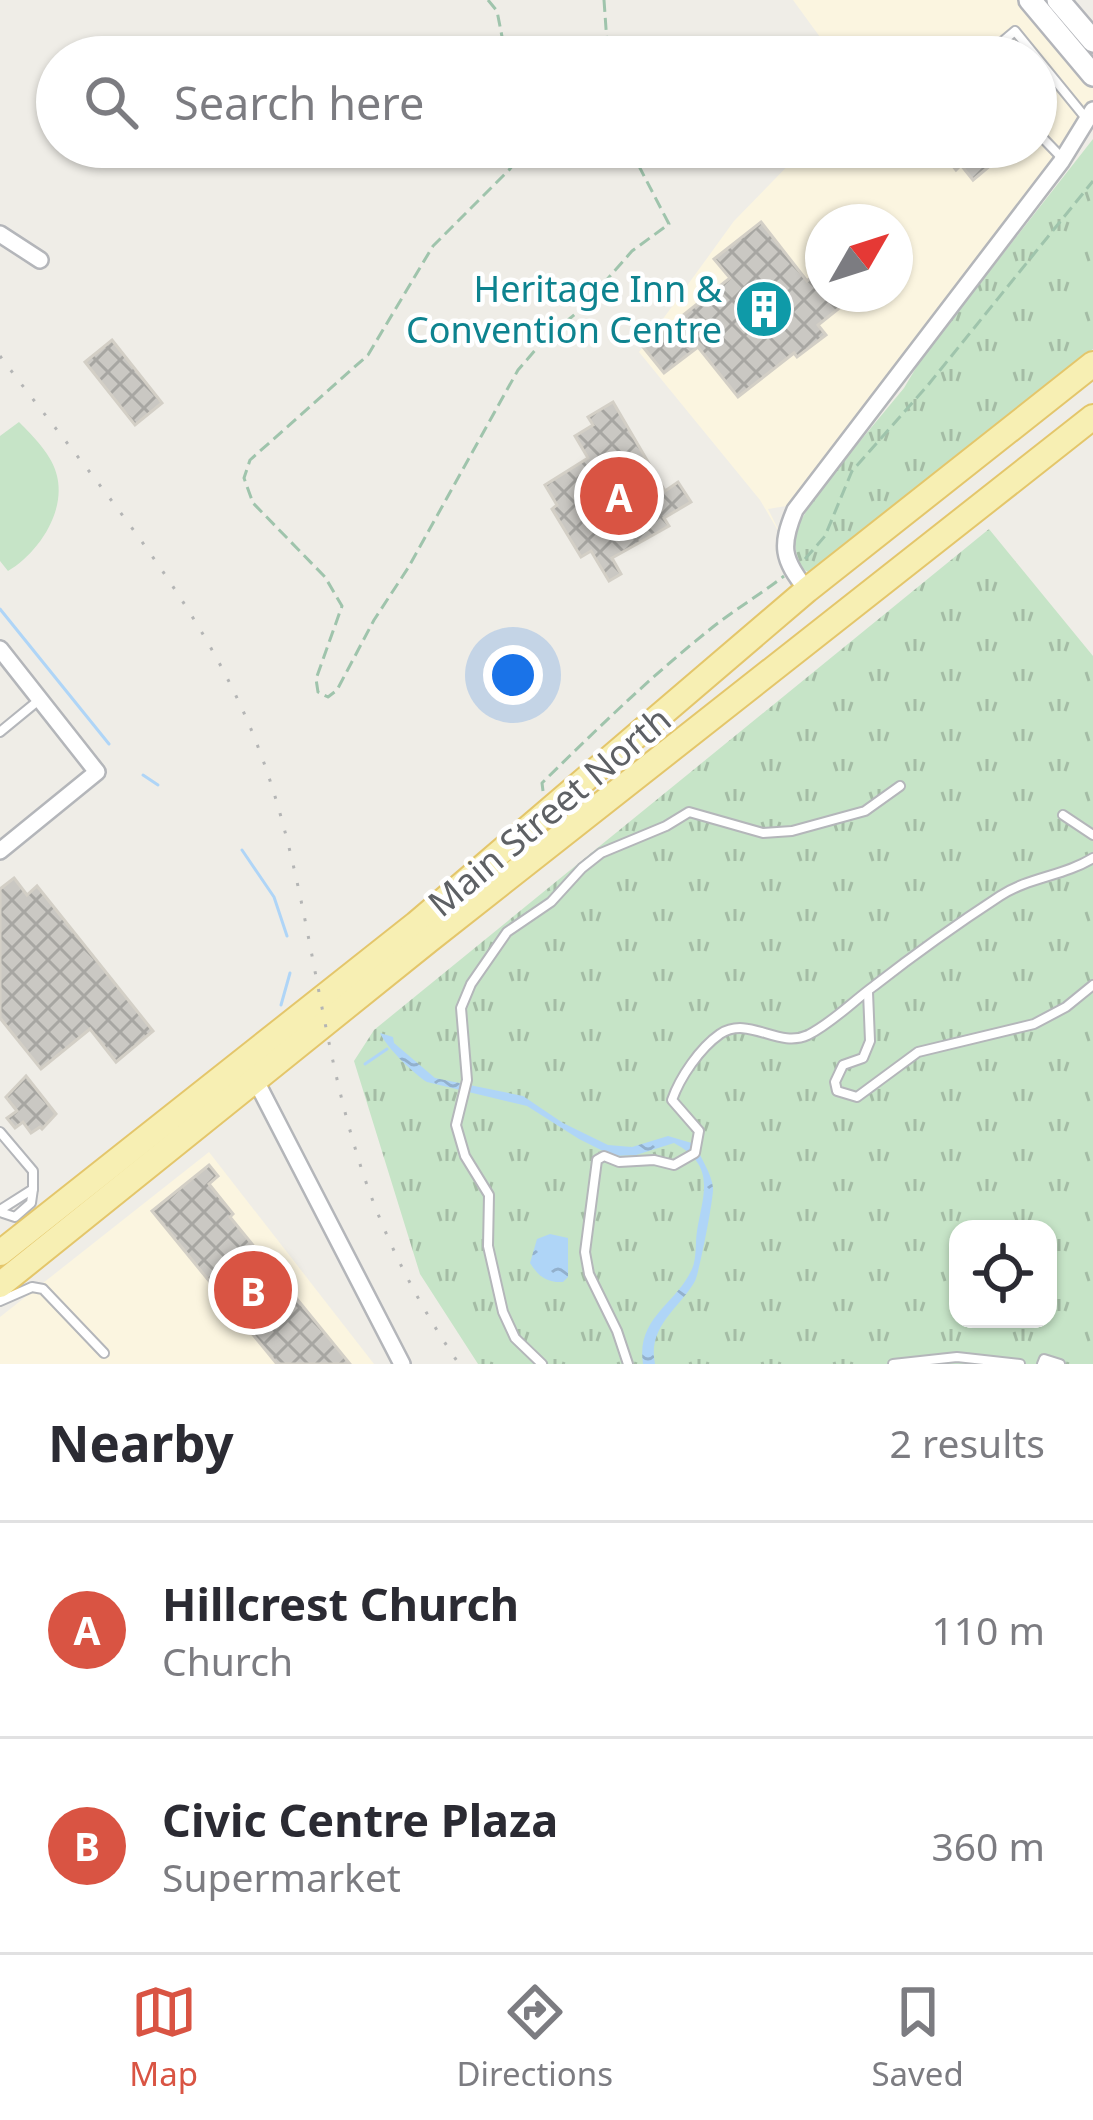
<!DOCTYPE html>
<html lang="en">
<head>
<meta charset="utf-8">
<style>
  :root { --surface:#fff; --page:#f2f2f3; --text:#2b2b33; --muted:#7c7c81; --line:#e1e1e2; --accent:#d95443 }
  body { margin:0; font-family:"Noto Sans",sans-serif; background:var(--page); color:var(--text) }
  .controls { position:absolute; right:36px; bottom:36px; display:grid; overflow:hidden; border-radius:24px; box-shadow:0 3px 9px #0004 }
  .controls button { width:108px; height:108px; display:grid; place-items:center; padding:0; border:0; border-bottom:3px solid var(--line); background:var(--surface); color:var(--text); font:60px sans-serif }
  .compass { position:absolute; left:805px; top:204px; width:108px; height:108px; border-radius:50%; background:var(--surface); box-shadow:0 3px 9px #0004; rotate:51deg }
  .you { position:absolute; left:513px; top:675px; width:42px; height:42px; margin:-30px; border:9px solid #fff; border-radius:50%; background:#1a73e8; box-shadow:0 0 0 18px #1a73e833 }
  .badge { display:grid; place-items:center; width:78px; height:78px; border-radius:50%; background:var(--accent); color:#fff; font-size:39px; font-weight:700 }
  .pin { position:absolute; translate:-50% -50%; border:6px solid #fff; box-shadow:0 3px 12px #0006 }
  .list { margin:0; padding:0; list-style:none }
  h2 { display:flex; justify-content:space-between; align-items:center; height:156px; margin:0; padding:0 48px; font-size:51px }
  h2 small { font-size:39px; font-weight:400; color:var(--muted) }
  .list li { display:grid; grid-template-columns:78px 1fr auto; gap:36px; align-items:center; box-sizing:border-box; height:216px; padding:0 48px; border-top:3px solid var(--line) }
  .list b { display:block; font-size:45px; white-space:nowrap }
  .list p { margin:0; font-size:39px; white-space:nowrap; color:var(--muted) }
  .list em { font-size:39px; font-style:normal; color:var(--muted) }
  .icon { flex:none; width:66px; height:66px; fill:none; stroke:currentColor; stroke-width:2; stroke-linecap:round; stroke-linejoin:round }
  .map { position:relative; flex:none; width:1093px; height:1364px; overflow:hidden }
  .search { position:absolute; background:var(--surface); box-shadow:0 3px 9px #0004; left:36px; right:36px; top:36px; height:132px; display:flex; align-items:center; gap:30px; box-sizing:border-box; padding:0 42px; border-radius:66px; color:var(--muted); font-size:45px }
  .sheet { height:588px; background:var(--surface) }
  nav { display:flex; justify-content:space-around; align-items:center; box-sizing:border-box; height:168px; border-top:3px solid var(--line); background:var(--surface); font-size:33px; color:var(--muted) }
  nav a { display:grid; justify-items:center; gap:6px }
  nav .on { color:var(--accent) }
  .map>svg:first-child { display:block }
  .commercial { fill:#fbf5e0; fill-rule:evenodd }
  .grass { fill:url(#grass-tufts); fill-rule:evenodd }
  .park { fill:#c6e4c7 }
  .water { fill:url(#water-ripples) }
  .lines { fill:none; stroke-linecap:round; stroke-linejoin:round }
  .stream { stroke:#afd5f7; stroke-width:3 }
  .building { fill:url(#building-cross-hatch); stroke:#d3cfc6; stroke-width:3 }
  .lane-casing { stroke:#b4b6ba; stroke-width:12 }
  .street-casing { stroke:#b4b6ba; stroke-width:20 }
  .secondary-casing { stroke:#b3b5ba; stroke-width:26 }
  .primary-casing { stroke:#e4c66b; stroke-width:28 }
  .path { stroke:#9fc4ac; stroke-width:3; stroke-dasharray:12 6; stroke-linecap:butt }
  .lane { stroke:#fff; stroke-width:8 }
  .street { stroke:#fff; stroke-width:15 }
  .secondary { stroke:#fff; stroke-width:21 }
  .primary { stroke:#f7efb3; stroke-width:24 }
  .rail { stroke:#b4b5b5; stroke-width:3; stroke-dasharray:3 15; stroke-linecap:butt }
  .labels { text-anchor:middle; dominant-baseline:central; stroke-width:9; stroke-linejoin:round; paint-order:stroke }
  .culture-label { font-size:36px; fill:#0d838f; stroke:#fff; text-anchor:end }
  .street-label { font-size:36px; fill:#5e6165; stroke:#fff }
</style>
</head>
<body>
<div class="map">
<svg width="1093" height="1364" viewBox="0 0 1093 1364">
  <defs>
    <pattern id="grass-tufts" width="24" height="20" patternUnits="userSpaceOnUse" patternTransform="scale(3)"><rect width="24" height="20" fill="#c6e4c7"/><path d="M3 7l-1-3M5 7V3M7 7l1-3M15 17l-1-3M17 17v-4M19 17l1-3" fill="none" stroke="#a4bca5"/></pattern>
    <pattern id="water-ripples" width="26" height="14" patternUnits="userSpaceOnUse" patternTransform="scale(3)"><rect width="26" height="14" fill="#afd5f7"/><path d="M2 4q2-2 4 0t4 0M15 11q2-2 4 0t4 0" fill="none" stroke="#92b0cc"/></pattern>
    <pattern id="building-cross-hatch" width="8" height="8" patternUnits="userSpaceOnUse" patternTransform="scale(3)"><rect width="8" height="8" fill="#cac8c3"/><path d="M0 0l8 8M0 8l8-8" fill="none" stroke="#a7a6a2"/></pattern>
  </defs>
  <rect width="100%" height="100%" fill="#efede7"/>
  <g class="commercial">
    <path d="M793,0h228l72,75v35l-294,394 -31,5 15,30 -23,-39 -121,-148 95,-131 72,-74h230v-90h-209l1,-9zM823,222h72v72h-72z"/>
    <polygon points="209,1152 374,1364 0,1364 0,1317"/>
  </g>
  <g class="grass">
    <polygon points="1093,139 1093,349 824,571 812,574 799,567 793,534 817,493 904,388 923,356"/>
    <path d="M989,529l104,127v708h-615l-58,-90 -66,-213 20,-31zM958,1229h90v90h-90z"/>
  </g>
  <path class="park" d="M19,422c14,14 34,34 38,54 9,37 -20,78 -49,95l-8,-10v-125z"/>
  <g class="water">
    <path d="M380,1033l13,4 1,6 41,35 88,18 40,27 45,22 24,2 36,-11 27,8c5,13 17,30 18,44 1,9 -14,86 -18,93 -15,27 -48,45 -40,83h-12c-7,-47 33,-59 49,-95 5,-11 3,-26 5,-38 6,-37 20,-65 -23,-88l-38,12 -23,1 -34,-17 -52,-33 -100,-24c-12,-7 -41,-35 -47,-49z"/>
    <path d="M550,1234l18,4v39l-5,5c-16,1 -25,-6 -33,-19l7,-24z"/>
  </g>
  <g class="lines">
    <g class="stream">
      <polyline points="0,609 109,744"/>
      <polyline points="143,775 158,785"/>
      <polyline points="242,850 274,897 287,936"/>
      <polyline points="281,1005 290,973"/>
      <polyline points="365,1064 387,1049"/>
    </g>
  </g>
  <g class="building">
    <polygon points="946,147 998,147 1004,154 973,180 961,165 956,170 948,160 953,156"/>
    <polygon points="761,222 807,281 823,268 823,294 857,294 818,325 826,335 797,357 794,353 738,397 698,347 664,373 643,347 730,278 714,259"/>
    <polygon points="112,340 162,403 135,425 85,362"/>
    <polygon points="613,402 665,491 678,482 691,502 664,518 669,526 612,558 621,574 609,581 591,551 581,557 552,509 557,505 545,485 588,458 575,436 593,425 588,417"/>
    <polygon points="14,878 27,895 37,886 153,1031 116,1062 90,1029 41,1069 0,1018 0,889"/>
    <polygon points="26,1076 56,1114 42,1129 40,1127 31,1133 23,1122 15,1128 7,1118 17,1111 6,1097"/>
    <polygon points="209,1165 218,1176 209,1184 233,1214 230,1217 350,1364 277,1364 152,1211"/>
  </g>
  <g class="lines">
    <defs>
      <g id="lane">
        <polyline points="984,57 1015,31 1085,117"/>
        <polyline points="1036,131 1063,159"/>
        <polyline points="0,732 39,700"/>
        <polyline points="1063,815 1093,835"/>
        <polyline points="868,992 870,1041 863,1058 843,1065 835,1082 837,1091 857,1097 918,1052 1034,1024 1066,1007 1093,985"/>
        <polyline points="0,1132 33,1171 33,1189 0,1210"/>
        <polyline points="3,1213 15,1217 31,1203 33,1189"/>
        <polyline points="0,1301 32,1287 43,1289 104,1353"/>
        <polyline points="542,1364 515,1338 503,1312 488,1246 489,1195 465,1156 456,1125 467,1080 461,1008 471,984 507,932 551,902 582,868 601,853 666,826 689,812 763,833 792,831 865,811 900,786"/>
        <path d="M628,1364l-11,-33 -28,-57 -4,-22 12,-92 7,-4 15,6 35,-2 20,5 21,-12 4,-22 -27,-31c8,-23 28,-52 48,-66 29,-19 58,15 88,1 24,-12 44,-33 66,-49 41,-32 83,-62 126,-90 29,-19 64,-20 93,-38"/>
        <polyline points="893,1364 957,1357 1020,1364"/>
        <polyline points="1042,1364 1044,1359 1060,1364"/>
      </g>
      <g id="street">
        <polyline points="0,234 40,260"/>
        <path d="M807,590c-25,-31 -27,-44 -12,-80l266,-348 32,-52"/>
        <polyline points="0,649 97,772 0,851"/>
        <polyline points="256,1081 402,1364"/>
      </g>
      <g id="secondary">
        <polyline points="1030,0 1093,75"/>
        <polyline points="1058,0 1093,41"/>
      </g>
      <g id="primary">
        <polyline points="0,1253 416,924 807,590 1093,364"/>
        <polyline points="0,1285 429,940 1093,417"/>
      </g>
    </defs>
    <use href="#lane" class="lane-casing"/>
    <use href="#street" class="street-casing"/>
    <use href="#secondary" class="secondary-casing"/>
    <use href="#primary" class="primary-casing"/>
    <g class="path">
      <polyline points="488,0 497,11 506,57"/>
      <polyline points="604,0 608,57"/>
      <polyline points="527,147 509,170 433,246 368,355 250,460 244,478 253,503 325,577 342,606 316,679 318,692 328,697 337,690 374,620 408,568 518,370 544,340 580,310 632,251 669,224 629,147"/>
      <polyline points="805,559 825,536 852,471 928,385 1093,181"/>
      <path d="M543,791l-1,-8c54,-53 107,-105 166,-152 24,-20 52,-36 76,-55"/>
    </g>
    <use href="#lane" class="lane"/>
    <use href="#street" class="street"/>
    <use href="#secondary" class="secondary"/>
    <use href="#primary" class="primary"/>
    <path class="rail" d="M0,356c93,124 205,248 260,396 48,128 56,268 96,399 22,75 59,149 103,213"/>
  </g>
  <defs>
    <symbol id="building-disc" viewBox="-11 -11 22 22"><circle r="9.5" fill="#0f9aa8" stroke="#fff"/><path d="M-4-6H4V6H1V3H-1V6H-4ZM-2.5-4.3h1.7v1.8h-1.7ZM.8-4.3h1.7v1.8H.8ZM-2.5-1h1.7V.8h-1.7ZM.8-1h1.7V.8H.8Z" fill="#fff"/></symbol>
  </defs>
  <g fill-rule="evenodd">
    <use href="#building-disc" x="731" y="276" width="66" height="66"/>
  </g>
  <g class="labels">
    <g class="culture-label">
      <text x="722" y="288">Heritage Inn &amp;<tspan x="722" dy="41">Convention Centre</tspan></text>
    </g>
    <g class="street-label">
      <text transform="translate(549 811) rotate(-40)">Main Street North</text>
    </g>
  </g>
</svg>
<div class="controls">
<button><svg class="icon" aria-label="locate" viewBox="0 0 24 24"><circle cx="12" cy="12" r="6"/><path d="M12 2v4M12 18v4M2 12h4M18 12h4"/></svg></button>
</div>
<svg class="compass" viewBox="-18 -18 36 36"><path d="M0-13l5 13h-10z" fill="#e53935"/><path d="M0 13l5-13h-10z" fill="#7c7c81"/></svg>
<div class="you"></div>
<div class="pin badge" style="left:619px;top:496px">A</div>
<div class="pin badge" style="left:253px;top:1290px">B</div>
<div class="search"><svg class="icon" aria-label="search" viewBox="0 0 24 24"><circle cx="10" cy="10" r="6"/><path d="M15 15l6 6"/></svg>Search here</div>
</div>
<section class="sheet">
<h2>Nearby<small>2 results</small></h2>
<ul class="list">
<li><span class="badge">A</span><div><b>Hillcrest Church</b><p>Church</p></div><em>110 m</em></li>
<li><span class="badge">B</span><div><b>Civic Centre Plaza</b><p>Supermarket</p></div><em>360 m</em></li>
</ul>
</section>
<nav>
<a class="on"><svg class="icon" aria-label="map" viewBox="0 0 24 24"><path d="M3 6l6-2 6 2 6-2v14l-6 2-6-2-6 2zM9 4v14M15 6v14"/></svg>Map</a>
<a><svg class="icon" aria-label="directions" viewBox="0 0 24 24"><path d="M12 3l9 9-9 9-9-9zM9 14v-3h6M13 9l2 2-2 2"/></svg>Directions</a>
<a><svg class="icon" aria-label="saved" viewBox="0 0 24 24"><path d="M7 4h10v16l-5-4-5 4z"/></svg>Saved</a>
</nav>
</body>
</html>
